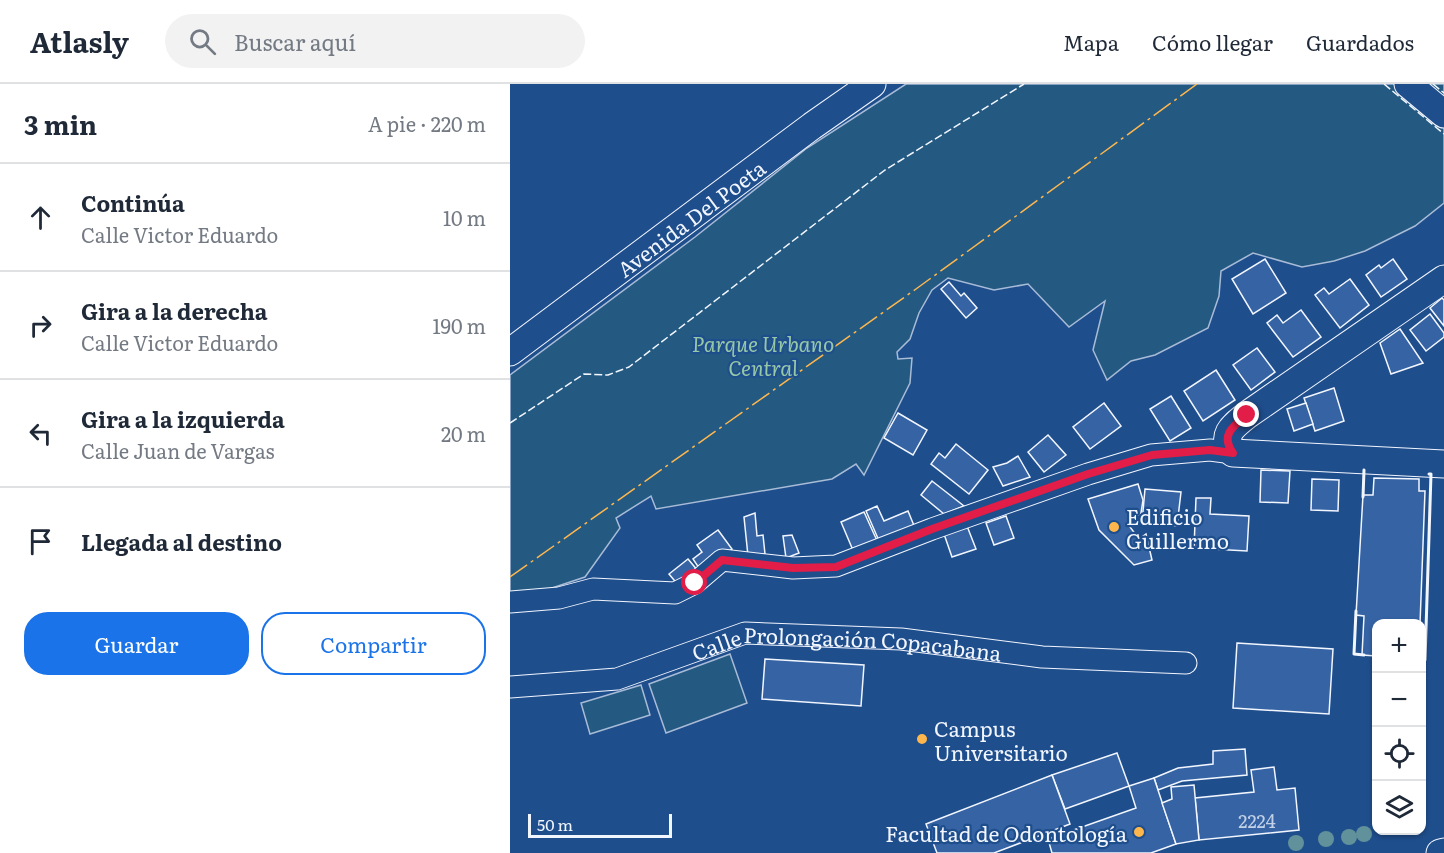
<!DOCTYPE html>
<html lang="es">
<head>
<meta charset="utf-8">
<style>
  :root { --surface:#fff; --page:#f2f2f3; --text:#1f2937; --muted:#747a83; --line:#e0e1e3; --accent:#1a73e8 }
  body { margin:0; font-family:Literata,serif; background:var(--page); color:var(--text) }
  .controls { position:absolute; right:18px; bottom:18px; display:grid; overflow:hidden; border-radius:12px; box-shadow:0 2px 4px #0004 }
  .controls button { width:54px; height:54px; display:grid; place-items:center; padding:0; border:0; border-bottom:2px solid var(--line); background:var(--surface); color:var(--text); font:30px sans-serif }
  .scale { position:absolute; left:18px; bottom:15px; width:144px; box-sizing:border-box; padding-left:6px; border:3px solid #f2f6ff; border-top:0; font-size:16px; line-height:21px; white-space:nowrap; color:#f2f6ff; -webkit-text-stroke:4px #1f4e8c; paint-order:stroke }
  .stop { position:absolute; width:18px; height:18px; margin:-14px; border:4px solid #e11d48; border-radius:50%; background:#fff }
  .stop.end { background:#e11d48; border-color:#fff; box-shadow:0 2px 6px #0008 }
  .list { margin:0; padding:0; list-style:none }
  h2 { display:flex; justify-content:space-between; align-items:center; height:78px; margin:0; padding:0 24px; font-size:26px }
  h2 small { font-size:20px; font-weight:400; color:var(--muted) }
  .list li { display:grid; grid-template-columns:39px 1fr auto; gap:18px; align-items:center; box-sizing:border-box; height:108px; padding:0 24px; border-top:2px solid var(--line) }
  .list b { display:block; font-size:22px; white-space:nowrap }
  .list p { margin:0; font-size:20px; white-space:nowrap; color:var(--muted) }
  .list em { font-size:20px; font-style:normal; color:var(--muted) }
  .actions { display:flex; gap:12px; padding:18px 24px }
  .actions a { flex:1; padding:14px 0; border:2px solid var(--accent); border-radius:24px; text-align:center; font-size:21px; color:var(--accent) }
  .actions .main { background:var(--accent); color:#fff }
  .icon { flex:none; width:33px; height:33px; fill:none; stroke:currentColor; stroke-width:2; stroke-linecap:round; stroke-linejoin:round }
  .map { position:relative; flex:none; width:934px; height:769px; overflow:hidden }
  header { display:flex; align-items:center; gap:36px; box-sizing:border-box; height:84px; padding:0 30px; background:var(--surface); border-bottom:2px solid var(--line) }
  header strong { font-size:28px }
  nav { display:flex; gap:33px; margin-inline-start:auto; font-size:21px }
  .search { width:420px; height:54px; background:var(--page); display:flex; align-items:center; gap:15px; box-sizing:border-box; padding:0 21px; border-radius:33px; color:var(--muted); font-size:22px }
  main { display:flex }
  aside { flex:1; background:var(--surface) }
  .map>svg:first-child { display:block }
  .green { fill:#245a82; stroke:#a8bbd7; stroke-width:1.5 }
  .building { fill:#3563a3; stroke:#f2f6ff; stroke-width:1.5 }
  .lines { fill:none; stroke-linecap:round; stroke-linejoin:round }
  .minor-casing { stroke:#f2f6ff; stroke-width:23 }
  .major-casing { stroke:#f2f6ff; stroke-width:29 }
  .minor { stroke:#1f4e8c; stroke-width:21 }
  .major { stroke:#1f4e8c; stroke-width:27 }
  .fence { stroke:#f2f6ff; stroke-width:1.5; stroke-dasharray:8 3; stroke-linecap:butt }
  .wall { stroke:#f2f6ff; stroke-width:3 }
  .power { stroke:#ffb74d; stroke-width:1.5; stroke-dasharray:21 4.5 3 4.5; stroke-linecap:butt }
  .tree { fill:#61919a }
  .route { stroke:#e11d48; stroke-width:8 }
  .poi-dot { fill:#ffb74d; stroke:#1f4e8c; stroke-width:2 }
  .labels { text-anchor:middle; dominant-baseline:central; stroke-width:4.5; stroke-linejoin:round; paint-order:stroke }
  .number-label { font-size:18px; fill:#c3d1e8 }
  .street-label { font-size:21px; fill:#f2f6ff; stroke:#1f4e8c }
  .park-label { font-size:21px; font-style:italic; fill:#97c8a6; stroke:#1f4e8c }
  .poi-label { font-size:21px; fill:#f2f6ff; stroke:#1f4e8c; text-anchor:start }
</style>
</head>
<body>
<header>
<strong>Atlasly</strong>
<div class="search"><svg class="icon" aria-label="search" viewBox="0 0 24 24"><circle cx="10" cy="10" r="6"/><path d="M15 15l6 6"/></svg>Buscar aquí</div>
<nav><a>Mapa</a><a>Cómo llegar</a><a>Guardados</a></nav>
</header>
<main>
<aside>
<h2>3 min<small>A pie · 220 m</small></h2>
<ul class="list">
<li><svg class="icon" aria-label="ahead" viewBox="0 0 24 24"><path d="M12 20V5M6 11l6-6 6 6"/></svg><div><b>Continúa</b><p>Calle Victor Eduardo</p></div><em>10 m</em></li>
<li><svg class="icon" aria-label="right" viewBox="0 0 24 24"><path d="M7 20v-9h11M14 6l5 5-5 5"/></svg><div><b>Gira a la derecha</b><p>Calle Victor Eduardo</p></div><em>190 m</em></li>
<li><svg class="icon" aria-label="left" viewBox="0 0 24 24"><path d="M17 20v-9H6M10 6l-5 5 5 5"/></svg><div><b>Gira a la izquierda</b><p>Calle Juan de Vargas</p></div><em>20 m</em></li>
<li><svg class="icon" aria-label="arrive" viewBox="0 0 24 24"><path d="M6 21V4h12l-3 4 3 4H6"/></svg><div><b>Llegada al destino</b></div></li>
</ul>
<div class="actions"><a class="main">Guardar</a><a>Compartir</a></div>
</aside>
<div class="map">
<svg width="934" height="769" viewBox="0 0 934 769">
  <rect width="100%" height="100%" fill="#1f4e8c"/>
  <g class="green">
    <polygon points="396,0 934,0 934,119 905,142 855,167 824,177 792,183 743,169 711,187 709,212 698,244 645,271 621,277 597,296 583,266 595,217 559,243 518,200 484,206 438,194 422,206 409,229 400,255 387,268 388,275 402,274 400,299 354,391 346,380 322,395 146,425 141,412 106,434 110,444 75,493 33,507 0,508 0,291 185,153 297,64"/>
    <polygon points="220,570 237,619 156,649 139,600"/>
    <polygon points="131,601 140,631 80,650 71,619"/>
  </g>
  <g class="building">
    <polygon points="755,175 776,209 743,230 722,195"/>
    <polygon points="883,175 897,195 871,213 856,191 869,181 871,184"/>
    <polygon points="840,195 859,221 830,244 805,211 814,204 819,210"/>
    <polygon points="439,198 451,212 454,209 467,224 456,234 431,205"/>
    <polygon points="932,214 934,216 934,242 920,224"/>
    <polygon points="791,226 811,253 783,273 757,239 767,231 773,239"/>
    <polygon points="920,230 934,249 934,253 916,267 900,246"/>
    <polygon points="890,245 913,279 881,290 870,259"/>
    <polygon points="747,264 765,288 741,306 723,281"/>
    <polygon points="706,286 725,316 693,337 674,307"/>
    <polygon points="824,304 834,337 805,347 794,314"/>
    <polygon points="661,312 681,344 660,357 640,325"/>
    <polygon points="594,319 611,342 580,365 563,343"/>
    <polygon points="796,319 803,340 784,347 777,325"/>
    <polygon points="388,329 417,346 403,371 374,354"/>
    <polygon points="538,351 556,371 534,388 518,368"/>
    <polygon points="446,360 478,386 459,410 421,380 429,369 435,374"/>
    <polygon points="508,372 520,393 493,402 483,383 497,379"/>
    <polygon points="751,386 780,387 778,419 750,418"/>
    <polygon points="864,394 909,395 909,407 915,407 910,540 866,540 866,572 852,571 854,532 846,531 853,411 863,411"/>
    <polygon points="802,395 829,396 828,427 801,426"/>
    <polygon points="422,397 454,422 434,430 411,411"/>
    <polygon points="628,400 633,416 631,429 617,439 629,455 636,450 642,476 624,481 589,446 578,415"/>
    <polygon points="635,405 671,408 667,442 632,438"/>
    <polygon points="686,414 701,414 700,430 739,432 737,467 684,464"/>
    <polygon points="367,422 374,437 398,427 405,444 370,459 356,427"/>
    <polygon points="354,428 369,461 345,471 331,438"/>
    <polygon points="245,429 247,452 253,451 255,470 238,472 234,433"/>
    <polygon points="496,432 504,454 484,461 476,439"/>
    <polygon points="457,442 466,465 442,473 434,450"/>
    <polygon points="208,446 222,465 191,487 183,475 192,468 187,461"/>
    <polygon points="282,451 289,469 276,474 273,452"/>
    <polygon points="178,475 188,487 169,502 159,490"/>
    <polygon points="727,559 823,565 819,630 723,624"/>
    <polygon points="255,575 354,581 351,622 252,615"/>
    <polygon points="735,665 737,691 672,697 648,706 644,694 668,684 703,680 703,667"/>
    <polygon points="607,669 619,702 555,725 542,691"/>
    <polygon points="764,683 767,706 785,704 789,746 689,756 685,714 744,708 741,686"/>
    <polygon points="542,691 560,740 484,769 427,769 416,740"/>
    <polygon points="644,694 666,760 641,769 542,769 538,755 626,724 619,702"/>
    <polygon points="684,701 689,756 666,760 652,719 662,715 661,703"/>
  </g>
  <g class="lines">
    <defs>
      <g id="minor">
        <polyline points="0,518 49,514 83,505 165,509 185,499 212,476 283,484 326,482 422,445 578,390 641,371 700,366 723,369"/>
        <path id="s1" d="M0,603l107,-8 128,-46 156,6 141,18 144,6"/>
      </g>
      <g id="major">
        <polyline points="898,0 934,30"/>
        <path d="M934,195l-197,136c-14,11 -27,20 -14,38l211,11"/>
        <path id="s2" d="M0,268l302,-226 60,-42"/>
        <polyline points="930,769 934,768"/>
      </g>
    </defs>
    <use href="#minor" class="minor-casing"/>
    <use href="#major" class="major-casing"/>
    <use href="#minor" class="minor"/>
    <use href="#major" class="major"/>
    <g class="fence">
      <polyline points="874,0 934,50"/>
      <polyline points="923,0 934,9"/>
      <polyline points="0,339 74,290 98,291 119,283 375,86 514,0"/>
    </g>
    <g class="wall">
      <polyline points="853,413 854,386"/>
      <polyline points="846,527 844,570 854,571"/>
      <polyline points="912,576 915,576 921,390 919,390"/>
    </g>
    <polyline class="power" points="0,493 406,205 687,0"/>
  </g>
  <g class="tree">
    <circle cx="854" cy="750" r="8"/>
    <circle cx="839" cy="753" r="8"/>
    <circle cx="816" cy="755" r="8"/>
    <circle cx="786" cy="759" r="8"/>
  </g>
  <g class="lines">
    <path class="route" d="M185,499l27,-23 71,8 43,-1 96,-38 156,-55 64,-19 58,-5 23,3c-13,-18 0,-27 14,-38"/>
  </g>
  <g class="poi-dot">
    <circle cx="604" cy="443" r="6"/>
    <circle cx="412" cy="655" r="6"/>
    <circle cx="629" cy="748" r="6"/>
  </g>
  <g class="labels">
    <g class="number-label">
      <text x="747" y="736">2224</text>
    </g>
    <g class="street-label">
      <text stroke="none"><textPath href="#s2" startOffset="225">Avenida Del Poeta</textPath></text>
      <text stroke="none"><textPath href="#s1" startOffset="344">Calle Prolongación Copacabana</textPath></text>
    </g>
    <g class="park-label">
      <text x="253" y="258">Parque Urbano<tspan x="253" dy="24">Central</tspan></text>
    </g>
    <g class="poi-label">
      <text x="616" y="431">Edificio<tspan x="616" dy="24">Guillermo</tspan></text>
      <text x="424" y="643">Campus<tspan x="424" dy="24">Universitario</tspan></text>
      <text x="617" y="748" text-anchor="end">Facultad de Odontología</text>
    </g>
  </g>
</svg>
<div class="controls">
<button>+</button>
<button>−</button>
<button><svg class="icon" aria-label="locate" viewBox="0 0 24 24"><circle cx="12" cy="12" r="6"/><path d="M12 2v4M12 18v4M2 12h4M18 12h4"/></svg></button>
<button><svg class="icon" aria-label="layers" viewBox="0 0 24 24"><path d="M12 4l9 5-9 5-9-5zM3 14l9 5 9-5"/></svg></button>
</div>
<div class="scale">50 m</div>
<div class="stop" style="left:185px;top:499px"></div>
<div class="stop end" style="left:737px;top:331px"></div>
</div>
</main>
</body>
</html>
